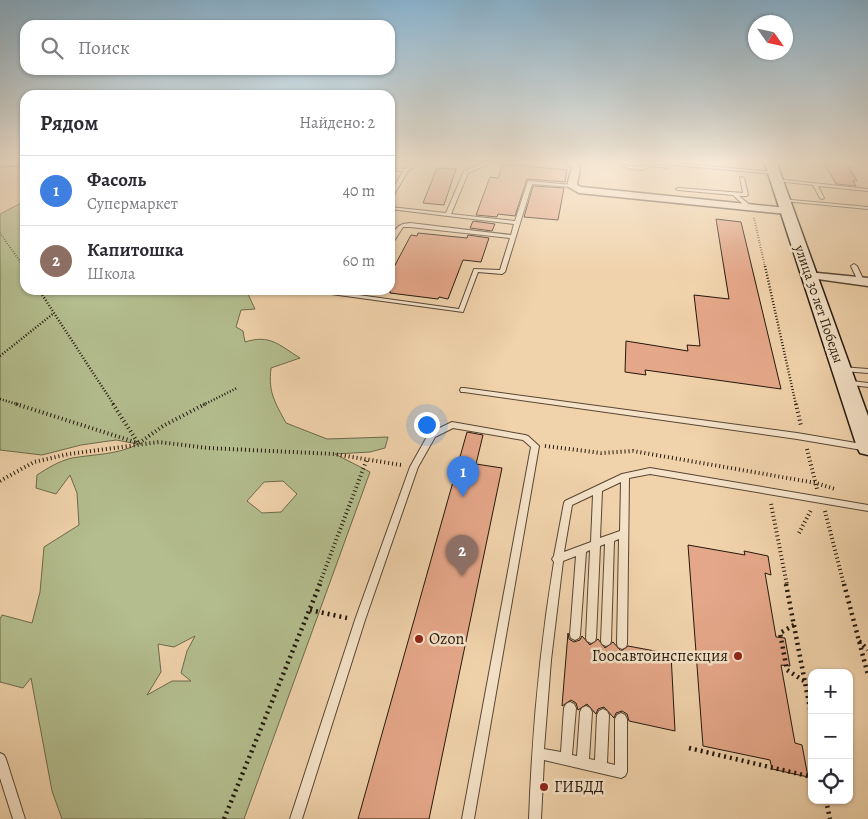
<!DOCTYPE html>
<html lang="ru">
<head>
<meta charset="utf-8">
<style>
  :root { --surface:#fff; --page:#f7f7f7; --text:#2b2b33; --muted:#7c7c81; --line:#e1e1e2; --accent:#1a73e8 }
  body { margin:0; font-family:Alegreya,serif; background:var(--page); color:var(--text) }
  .controls { position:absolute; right:15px; bottom:15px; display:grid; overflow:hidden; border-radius:10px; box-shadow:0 1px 4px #0004 }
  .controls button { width:45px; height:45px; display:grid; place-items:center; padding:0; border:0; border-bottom:1px solid var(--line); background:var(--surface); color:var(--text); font:25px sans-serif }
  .compass { position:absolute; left:748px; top:15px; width:45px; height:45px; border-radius:50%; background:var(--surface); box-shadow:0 1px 4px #0004; rotate:124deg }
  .you { position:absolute; left:426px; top:424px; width:18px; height:18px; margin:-12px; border:4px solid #fff; border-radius:50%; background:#1a73e8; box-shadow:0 0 0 8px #1a73e833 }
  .badge { display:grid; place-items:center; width:32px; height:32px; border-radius:50%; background:var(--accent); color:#fff; font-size:16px; font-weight:700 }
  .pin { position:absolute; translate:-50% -41px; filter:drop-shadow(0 1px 2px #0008) }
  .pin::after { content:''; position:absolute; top:26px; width:18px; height:15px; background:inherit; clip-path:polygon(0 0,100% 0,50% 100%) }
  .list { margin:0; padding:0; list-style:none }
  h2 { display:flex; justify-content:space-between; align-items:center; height:65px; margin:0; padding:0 20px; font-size:21px }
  h2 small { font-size:16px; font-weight:400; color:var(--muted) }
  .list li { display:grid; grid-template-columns:32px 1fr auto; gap:15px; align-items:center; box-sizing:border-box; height:70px; padding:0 20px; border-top:1px solid var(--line) }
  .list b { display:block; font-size:19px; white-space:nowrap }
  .list p { margin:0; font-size:16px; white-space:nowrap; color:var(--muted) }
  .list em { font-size:16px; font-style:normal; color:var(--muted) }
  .icon { flex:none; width:28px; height:28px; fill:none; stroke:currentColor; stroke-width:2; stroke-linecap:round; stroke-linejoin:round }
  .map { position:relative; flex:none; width:868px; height:819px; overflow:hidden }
  .search { position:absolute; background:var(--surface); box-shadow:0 1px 4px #0004; left:20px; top:20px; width:375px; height:55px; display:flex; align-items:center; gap:12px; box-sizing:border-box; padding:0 18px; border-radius:15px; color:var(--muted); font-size:19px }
  .panel { position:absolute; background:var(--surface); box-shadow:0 1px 4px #0004; left:20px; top:90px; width:375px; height:205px; border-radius:15px }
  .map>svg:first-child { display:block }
  .green { fill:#b3bd8e; stroke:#6c6a4d; fill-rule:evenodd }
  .building { fill:#e5a789; stroke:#24180c }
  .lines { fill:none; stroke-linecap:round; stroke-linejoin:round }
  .lane-casing { stroke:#574634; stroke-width:2 }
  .street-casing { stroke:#574634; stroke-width:3 }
  .secondary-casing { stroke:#24180c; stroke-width:3 }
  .path-far3 { stroke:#24180c; stroke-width:2; stroke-dasharray:0.5 2; stroke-linecap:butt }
  .path-far2 { stroke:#24180c; stroke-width:2.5; stroke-dasharray:1 2; stroke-linecap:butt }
  .path-far1 { stroke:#24180c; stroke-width:4; stroke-dasharray:1 3; stroke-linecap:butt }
  .path { stroke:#24180c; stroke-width:4.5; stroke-dasharray:2 4; stroke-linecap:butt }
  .lane { fill:#f5e2c8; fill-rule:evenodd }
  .street { fill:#f5e2c8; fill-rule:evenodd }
  .secondary { fill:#f5e2c8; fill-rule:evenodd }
  .poi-dot { fill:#8f2418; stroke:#f5e2c8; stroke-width:2 }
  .labels { text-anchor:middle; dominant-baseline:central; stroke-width:5; stroke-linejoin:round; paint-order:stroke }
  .street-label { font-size:14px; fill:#24180c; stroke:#f5e2c8 }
  .near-poi-label { font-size:16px; fill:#24180c; stroke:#f5e2c8; text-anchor:start }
</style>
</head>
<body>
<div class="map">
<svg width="868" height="819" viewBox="0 0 868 819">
  <rect width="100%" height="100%" fill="#f0d2ab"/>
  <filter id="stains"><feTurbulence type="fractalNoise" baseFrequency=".004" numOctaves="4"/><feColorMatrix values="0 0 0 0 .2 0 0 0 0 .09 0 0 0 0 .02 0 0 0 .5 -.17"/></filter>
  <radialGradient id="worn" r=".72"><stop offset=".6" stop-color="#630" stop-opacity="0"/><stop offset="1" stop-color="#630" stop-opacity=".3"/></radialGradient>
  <path class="green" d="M25,201v89h221l9,19 -14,1 -5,17 7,4 2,11c25,-8 34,3 55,16l-29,10c-3,25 4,34 15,55l41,16 61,-2 -3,11 -15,4 -35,2 35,18 -126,347h-182l-10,-28 -21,-113 -8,10 -23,-6v-63l2,-4 30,8 8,-31 4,-45 35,-22 -2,-32 -7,-18 -14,19 -20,-6 1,-13c11,-7 22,-14 35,-17 23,-4 45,-3 66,-14l-22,-4 -35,5 -39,10 -42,-5v-236zM283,481l14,13 -16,18 -19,1 -15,-12 17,-19zM195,636l-8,15 -6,22 10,8h-19l-25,14 14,-23 -3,-28 16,3z"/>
  <g class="building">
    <polygon points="823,161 845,161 857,181 853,181 856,186 836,184"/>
    <polygon points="503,164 567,170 565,182 527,179 515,216 498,214 497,217 476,215 490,177 498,178"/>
    <polygon points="437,168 456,169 444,205 423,203"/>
    <polygon points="533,186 564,188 558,220 524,217"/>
    <polygon points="716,219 741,222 781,389 645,370 646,375 625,372 626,341 688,351 687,345 700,346 694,295 729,299"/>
    <polygon points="473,221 495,224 492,231 470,228"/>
    <polygon points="418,233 467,238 468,235 489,238 481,262 463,260 448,299 439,297 438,299 390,293 390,267 394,267 411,235 417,236"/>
    <polygon points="467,432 483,435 476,464 502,468 429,819 358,819"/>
    <polygon points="688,545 745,555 744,551 768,556 771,575 765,573 776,637 785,638 790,666 781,665 795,743 802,745 808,777 772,769 770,760 703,746"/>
    <polygon points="568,633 569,639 574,642 580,640 582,636 590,645 598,639 605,648 613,642 621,651 628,646 671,654 675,731 629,721 627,714 622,711 616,713 614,718 604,707 598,709 596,714 587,704 578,710 576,703 571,700 562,706"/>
  </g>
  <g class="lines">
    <defs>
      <g id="lane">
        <polygon points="419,161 423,161 408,171 392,198 390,199 390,194 403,171 391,170 391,168 405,169"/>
        <path d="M491,161h5l-28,12 -17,41 64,7 13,-40 44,4 2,1 -2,1 -40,-3 -27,88 -3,2 -24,-2 -15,40 -132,-18 -1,-1 2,-3h6l-1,2 122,17 15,-40 26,1 10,-32 -100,-11h-7l-11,17 -2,1c0,-7 5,-18 11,-20 2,-2 6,-1 9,-2l101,12 3,-11 -124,-15v-2l56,6 18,-42z"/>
        <polygon points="672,163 774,172 776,173 774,174 673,165 666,168 652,166 641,170 631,169 622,166 624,165 641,167 651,164 665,166"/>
        <polygon points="740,177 744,178 748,195 746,196 739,196 751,206 751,208 747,208 733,195 678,190 676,189 678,188 743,193"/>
        <polygon points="775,179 868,189 868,191 818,186 824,198 822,199 820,198 813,185 777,181 775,180"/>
        <polygon points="781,199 868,207 868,209 783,201 781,201"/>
        <polygon points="854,264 857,266 864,281 863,282 861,283 858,281 851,266"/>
        <polygon points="841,367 868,369 868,373 843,371 840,369"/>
        <polygon points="844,380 868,383 868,387 844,384 843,382"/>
        <polygon points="461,388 464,388 797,433 868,445 868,451 797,439 464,392 461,392 460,390"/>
        <polygon points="452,422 525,435 528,436 539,446 474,819 462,819 531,447 523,440 453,428 435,437 418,467 365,620 302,819 290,819 355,620 410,467 429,433"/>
        <path d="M650,468l218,37v6l-218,-37 -21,4 -2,166 -1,3 -4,2 -4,-2 -1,-3 2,-105 -5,2 -3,100 -1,3 -4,2 -4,-2 -1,-3 4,-97 -5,2 -4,92 -1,3 -4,2 -4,-2 -1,-3 4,-88 -4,2 -6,83 -1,3 -4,2 -4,-2 -1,-3 6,-79 -13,5 -12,99 -7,89 17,3 3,-44 2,-4 4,-2 4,2 2,4 -4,47 5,1 3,-44 2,-4 4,-2 4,2 2,4 -3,47 6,1 2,-45 2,-4 4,-2 4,2 2,4 -2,48 8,2v-46l2,-4 4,-2 4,2 2,4v53l-2,4 -4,2 -77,-18 -3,59h-12c3,-86 11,-172 25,-257l-2,-3 2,-3 10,-53 1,-2 57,-27zM621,482l-1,49 -20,7 2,-47zM593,495l-2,47 -27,10 8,-47z"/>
        <polygon points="0,753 4,755 6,759 25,819 13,819 0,778"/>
      </g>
      <g id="street">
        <polygon points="0,161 25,161 25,165 0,166"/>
        <polygon points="563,161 577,162 580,167 577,185 581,187 787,208 792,211 787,214 579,193 567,186 572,167"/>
        <polygon points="807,272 868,278 868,286 803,277 803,273"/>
      </g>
      <polygon id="secondary" points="764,161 776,161 868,416 868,455 860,453 857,447"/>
    </defs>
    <use href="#lane" class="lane-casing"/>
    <use href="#street" class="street-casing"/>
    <use href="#secondary" class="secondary-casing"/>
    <g class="path-far3">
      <polyline points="754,218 765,267"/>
      <polyline points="0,233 24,267"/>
    </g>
    <g class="path-far2">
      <polyline points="24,266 25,268"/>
      <polyline points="765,266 796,405"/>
      <polyline points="39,290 114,405"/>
      <polyline points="0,356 54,313"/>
      <polyline points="0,399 20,405"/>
      <polyline points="203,405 237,388"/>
    </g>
    <g class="path-far1">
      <polyline points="16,404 138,443"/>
      <polyline points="113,404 138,443"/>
      <polyline points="796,404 801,426"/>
      <polyline points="139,443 163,426 205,404"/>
      <polyline points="545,446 601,453 633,451 816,483 835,489"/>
      <polyline points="807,449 817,489"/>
      <polyline points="0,481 34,462 69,454 159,442 208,448 334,454 401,465"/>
      <polyline points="771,504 787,585"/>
      <polyline points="825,511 844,585"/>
      <polyline points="799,533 811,510"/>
      <polyline points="319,585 367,459"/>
    </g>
    <g class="path">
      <polyline points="786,584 812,719"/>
      <polyline points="844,584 868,675"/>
      <polyline points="310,610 347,618"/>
      <polyline points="794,625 780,633 787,670 804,681"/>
      <polyline points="859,641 868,650"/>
      <polyline points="689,748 812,777"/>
      <polyline points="826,800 830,819"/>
      <polyline points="224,819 320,584"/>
    </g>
    <use href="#lane" class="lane"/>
    <use href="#street" class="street"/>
    <use href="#secondary" class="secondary"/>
  </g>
  <linearGradient id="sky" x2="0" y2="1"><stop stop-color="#89b5d2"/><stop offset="0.59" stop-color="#f8ebd9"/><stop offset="1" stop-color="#f8ebd9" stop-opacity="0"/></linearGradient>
  <rect width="868" height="275" fill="url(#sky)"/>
  <g class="poi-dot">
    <circle cx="419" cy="639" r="5"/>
    <circle cx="738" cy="656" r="5"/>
    <circle cx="544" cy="787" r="5"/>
  </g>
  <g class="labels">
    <g class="street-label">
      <text transform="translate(819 304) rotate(71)">улица 30 лет Победы</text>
    </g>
    <g class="near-poi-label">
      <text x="429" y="639">Ozon</text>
      <text x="728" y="656" text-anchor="end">Гоосавтоинспекция</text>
      <text x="554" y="787">ГИБДД</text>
    </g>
  </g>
  <rect width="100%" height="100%" filter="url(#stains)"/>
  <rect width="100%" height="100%" fill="url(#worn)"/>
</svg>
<div class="controls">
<button>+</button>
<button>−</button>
<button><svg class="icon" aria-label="locate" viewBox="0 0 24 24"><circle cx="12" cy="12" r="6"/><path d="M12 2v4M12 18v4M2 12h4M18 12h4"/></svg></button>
</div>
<svg class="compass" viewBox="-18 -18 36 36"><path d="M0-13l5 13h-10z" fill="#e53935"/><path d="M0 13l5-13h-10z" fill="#7c7c81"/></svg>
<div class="you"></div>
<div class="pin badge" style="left:463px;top:497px;background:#3f7fe0">1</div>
<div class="pin badge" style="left:462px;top:576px;background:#8d6e63">2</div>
<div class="search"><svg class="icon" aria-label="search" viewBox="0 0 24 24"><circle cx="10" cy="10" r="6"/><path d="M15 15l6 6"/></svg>Поиск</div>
<section class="panel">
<h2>Рядом<small>Найдено: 2</small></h2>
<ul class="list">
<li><span class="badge" style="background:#3f7fe0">1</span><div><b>Фасоль</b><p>Супермаркет</p></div><em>40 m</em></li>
<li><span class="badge" style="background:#8d6e63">2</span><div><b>Капитошка</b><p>Школа</p></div><em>60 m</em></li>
</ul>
</section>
</div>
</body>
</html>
